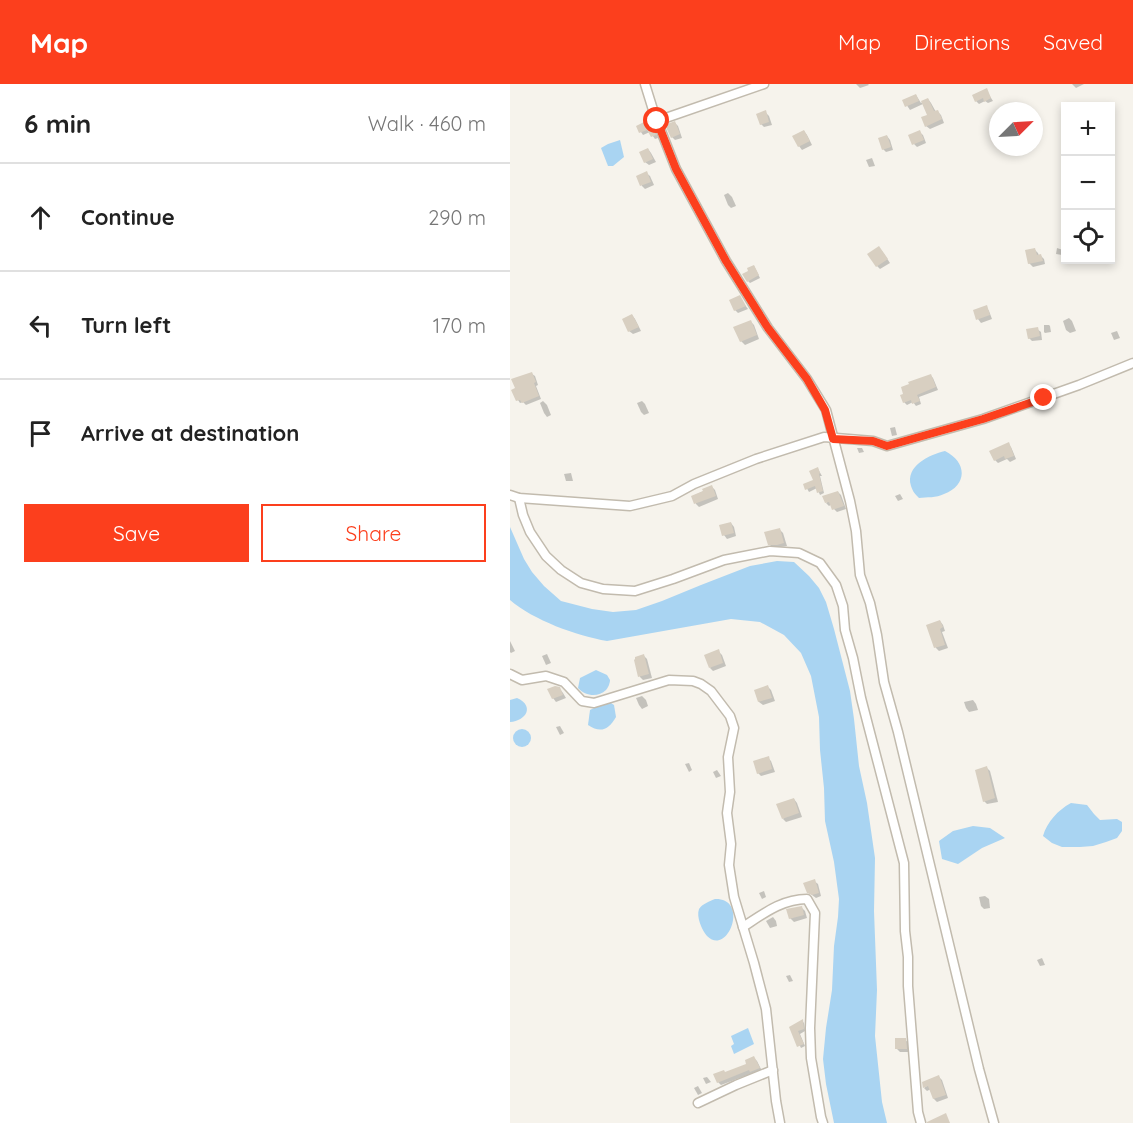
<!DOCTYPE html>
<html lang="en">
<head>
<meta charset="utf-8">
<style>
  :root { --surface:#fff; --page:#f2f2f2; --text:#222; --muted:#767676; --line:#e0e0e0; --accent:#fc3f1d }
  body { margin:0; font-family:Quicksand,sans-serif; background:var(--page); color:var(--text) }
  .controls { position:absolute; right:18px; top:18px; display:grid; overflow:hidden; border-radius:0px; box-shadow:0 3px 9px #0003 }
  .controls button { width:54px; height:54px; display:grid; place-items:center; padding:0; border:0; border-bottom:2px solid var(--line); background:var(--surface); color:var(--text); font:30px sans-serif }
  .compass { position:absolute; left:479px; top:18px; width:54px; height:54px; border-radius:50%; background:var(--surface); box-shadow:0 3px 9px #0003; rotate:66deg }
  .stop { position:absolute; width:18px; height:18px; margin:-14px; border:4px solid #fc3f1d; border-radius:50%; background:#fff }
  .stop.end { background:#fc3f1d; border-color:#fff; box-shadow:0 2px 6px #0008 }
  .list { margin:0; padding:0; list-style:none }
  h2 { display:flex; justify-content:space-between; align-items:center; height:78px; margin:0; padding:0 24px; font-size:26px }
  h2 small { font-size:20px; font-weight:400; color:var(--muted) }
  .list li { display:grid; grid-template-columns:39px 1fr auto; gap:18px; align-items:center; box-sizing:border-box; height:108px; padding:0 24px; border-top:2px solid var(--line) }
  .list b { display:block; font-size:22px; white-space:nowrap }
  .list em { font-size:20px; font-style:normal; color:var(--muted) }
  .actions { display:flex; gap:12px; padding:18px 24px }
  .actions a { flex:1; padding:14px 0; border:2px solid var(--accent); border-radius:0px; text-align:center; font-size:21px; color:var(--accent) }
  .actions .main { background:var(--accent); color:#fff }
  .icon { flex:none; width:33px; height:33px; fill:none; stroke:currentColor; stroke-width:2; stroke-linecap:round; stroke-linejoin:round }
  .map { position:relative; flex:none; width:623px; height:1039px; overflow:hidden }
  header { display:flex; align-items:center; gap:36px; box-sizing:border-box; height:84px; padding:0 30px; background:var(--accent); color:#fff }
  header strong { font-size:28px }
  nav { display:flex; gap:33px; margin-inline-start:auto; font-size:21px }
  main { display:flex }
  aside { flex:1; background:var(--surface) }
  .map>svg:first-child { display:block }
  .water { fill:#a9d4f2 }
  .shadow { fill:#0003 }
  .building { fill:#d8cfc1 }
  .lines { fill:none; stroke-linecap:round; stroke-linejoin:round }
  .minor-casing { stroke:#c2bbae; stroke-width:11 }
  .minor { stroke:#fff; stroke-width:8 }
  .route { stroke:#fc3f1d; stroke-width:8 }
</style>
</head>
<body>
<header>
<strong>Map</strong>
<nav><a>Map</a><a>Directions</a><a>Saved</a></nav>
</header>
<main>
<aside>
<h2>6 min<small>Walk · 460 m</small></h2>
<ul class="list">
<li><svg class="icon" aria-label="ahead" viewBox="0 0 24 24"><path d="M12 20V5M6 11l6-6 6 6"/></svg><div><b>Continue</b></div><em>290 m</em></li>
<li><svg class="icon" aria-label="left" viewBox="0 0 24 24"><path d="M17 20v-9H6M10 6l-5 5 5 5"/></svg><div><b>Turn left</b></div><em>170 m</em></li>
<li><svg class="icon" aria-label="arrive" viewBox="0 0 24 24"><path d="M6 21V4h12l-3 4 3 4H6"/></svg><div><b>Arrive at destination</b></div></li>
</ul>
<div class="actions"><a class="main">Save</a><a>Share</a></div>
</aside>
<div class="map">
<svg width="623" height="1039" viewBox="0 0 623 1039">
  <rect width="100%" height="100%" fill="#f6f3ec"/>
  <g class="water">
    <polygon points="110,56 114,73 103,82 98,82 91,64 98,60"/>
    <path d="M435,367c22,11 23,34 -1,43 -8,4 -17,3 -25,4 -4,-4 -6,-6 -8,-12 -6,-20 18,-31 34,-35z"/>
    <path d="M0,443l14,32 8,13 12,14 17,15 31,8 21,3 23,-2 26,-9 39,-16 49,-19 27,-5 17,1 15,14 10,12 7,14 8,27 16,62 4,28 5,47 8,37 8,55 -1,53 3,79 -2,46 7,66 5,21h-53l-8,-39 -3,-25 3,-31 6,-38 2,-44 4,-29 1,-18 -5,-37 -9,-41 -1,-33 -4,-38 -1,-33 -8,-41 -10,-23 -17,-18 -24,-13 -29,-3 -124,22c-30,-5 -74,-21 -97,-41z"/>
    <path d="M86,586l11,5 3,5c0,3 -2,8 -4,10 -8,8 -21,6 -28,-2l2,-10z"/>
    <path d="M7,614c18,8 9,23 -7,24v-22z"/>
    <path d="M94,619h7l3,2 2,12c-7,12 -15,17 -28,8l2,-15z"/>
    <circle cx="12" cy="654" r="9"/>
    <path d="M561,719l16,2 7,9 6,6 17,-1 5,3v9l-5,7 -11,4 -13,4 -13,1h-18l-10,-4 -9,-7c4,-14 15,-26 28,-33z"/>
    <polygon points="463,742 480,744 495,754 472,764 448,780 432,775 429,757 443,747"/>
    <path d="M205,815c35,-1 13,58 -8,37 -5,-6 -11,-19 -8,-27 3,-5 11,-8 16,-10z"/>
    <polygon points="238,944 244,960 224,970 221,962 224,960 221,952"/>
  </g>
  <g class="shadow">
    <polygon points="346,0 358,0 359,1 350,4"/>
    <polygon points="562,0 574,0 566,4"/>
    <polygon points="476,6 483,17 478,19 475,17 469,20 466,17"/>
    <polygon points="406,11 411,19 418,15 421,19 426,28 428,28 431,31 434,39 420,45 416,42 419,32 413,20 400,26 394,17"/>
    <polygon points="255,28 259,32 262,41 254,43 251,40"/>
    <polygon points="139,37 142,40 148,54 145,55 140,48 133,51 131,48"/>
    <polygon points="165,39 168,42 172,54 165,56 162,53"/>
    <polygon points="294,47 297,51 302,61 292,66 289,62"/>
    <polygon points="409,48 413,51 416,59 407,63 404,60"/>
    <polygon points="377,52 380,56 383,66 376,68 373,65"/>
    <polygon points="138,65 141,69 146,78 139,81 135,78"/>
    <polygon points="362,74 365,82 359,83 356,76"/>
    <polygon points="136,89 140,92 144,101 135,105 132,102 128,92"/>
    <polygon points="218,109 222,113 226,122 221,124 218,121 214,111"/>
    <polygon points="547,164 553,166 552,171 546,170"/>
    <polygon points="525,166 528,169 529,172 531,172 534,175 535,180 523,183 519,179"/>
    <polygon points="372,167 380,179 370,185 367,182"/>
    <polygon points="244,182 250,194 240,199 238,197"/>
    <polygon points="229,213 238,225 228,229 225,226"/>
    <polygon points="476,223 479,227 482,235 471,239 468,235 465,227"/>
    <polygon points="122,231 125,235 131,247 123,250 119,247"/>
    <polygon points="559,234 562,237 566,247 560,249 556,246 553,237"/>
    <polygon points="240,237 244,241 249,255 235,261 231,257"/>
    <polygon points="534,241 539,241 540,242 541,248 535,249 534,248"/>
    <polygon points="527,245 531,248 532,256 522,257 519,254"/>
    <polygon points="607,247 610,254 604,256 601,249"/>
    <polygon points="22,290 25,292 28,301 26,302 31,315 16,321 13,318 10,319 8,316"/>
    <polygon points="421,292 423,294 428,306 409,313 411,320 406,322 403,318 397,321 394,318"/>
    <polygon points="33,317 37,321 41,331 37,333 34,329 30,319"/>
    <polygon points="132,317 135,320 139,329 134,331 131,328 127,319"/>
    <polygon points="385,343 387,351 382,352 380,344"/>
    <polygon points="498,360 501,363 506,375 500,378 497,375 488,379 485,376"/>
    <polygon points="347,364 352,364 354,368 349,369"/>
    <polygon points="308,385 312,392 310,392 314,409 310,411 307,404 299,408 295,401 305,397"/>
    <polygon points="61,389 63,397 56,397 54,390"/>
    <polygon points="202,403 205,406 208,415 189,423 186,420 183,412"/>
    <polygon points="328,408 331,411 336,425 327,428 324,425 322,420 319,422 316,419"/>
    <polygon points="390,410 393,415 388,417 385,412"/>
    <polygon points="221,439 224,443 226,452 217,455 214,451"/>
    <polygon points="270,446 273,449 277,462 263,464 259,460"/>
    <polygon points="430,537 433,541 435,547 432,548 438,564 429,567 426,564 418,542"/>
    <polygon points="0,557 5,567 1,569 0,568"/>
    <polygon points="208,567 212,571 216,582 203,587 200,584"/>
    <polygon points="37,570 41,579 36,581 32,572"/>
    <polygon points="134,572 137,575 142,594 133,596 130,593 126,577"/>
    <polygon points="258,603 261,606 265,617 253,621 249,618 246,607"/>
    <polygon points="50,605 53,609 56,614 46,618 43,614"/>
    <polygon points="132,612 136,616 138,622 132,625 129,621 126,614"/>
    <polygon points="463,616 466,620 468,626 459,628 456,624 454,618"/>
    <polygon points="50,642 54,649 50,651 46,643"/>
    <polygon points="258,674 261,677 265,688 251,692 248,689"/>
    <polygon points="179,679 182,686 179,688 175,680"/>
    <polygon points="477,684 480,687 488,718 477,720 474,717"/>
    <polygon points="207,686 211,692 206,694 203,688"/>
    <polygon points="284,715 287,719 292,733 276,738 273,735"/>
    <polygon points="304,797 308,800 311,812 306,814 298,808"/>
    <polygon points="254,807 256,813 252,815 249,809"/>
    <polygon points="475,812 479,815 480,824 474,825 471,822 469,813"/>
    <polygon points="291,823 295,827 297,834 284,838 280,834"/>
    <polygon points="263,833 266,837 267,842 260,844 256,837"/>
    <polygon points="532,874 535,881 530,882 527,876"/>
    <polygon points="280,891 283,897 279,898 276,892"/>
    <polygon points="292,937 294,939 295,947 290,950 295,962 291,964 281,944"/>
    <polygon points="395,956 399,959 399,968 390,968 387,965"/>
    <polygon points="244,974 247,977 252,987 244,990 243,989 211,1001 208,998 238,981"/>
    <polygon points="197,993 201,998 196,1000 193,994"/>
    <polygon points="429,993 432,996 438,1014 427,1018 424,1015 421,1005 417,1007 414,1004"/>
    <polygon points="188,1002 192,1009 188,1011 184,1004"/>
  </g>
  <g class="building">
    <polygon points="477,4 481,14 474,18 473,14 465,18 462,11"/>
    <polygon points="406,10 409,17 395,23 392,16"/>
    <polygon points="418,14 424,27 428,26 432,35 415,43 411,33 417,31 411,17"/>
    <polygon points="256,26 259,38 250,41 246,30"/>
    <polygon points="140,35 146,51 141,53 137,46 129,49 126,42"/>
    <polygon points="165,37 170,50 161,54 155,41"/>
    <polygon points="294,46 300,57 288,63 282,52"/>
    <polygon points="410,46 414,56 402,61 398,51"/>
    <polygon points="377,51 381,63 372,66 368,54"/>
    <polygon points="138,64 143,75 134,79 129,68"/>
    <polygon points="137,87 141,98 130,102 126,92"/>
    <polygon points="369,162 378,175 366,183 357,170"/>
    <polygon points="525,164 527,171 531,170 533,177 518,180 515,166"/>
    <polygon points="244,181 249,191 237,198 232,190 238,187 237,184"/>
    <polygon points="230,211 236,222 224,227 219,216"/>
    <polygon points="477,221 480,231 466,236 463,226"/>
    <polygon points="122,230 129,243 118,248 112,235"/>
    <polygon points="241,236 247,251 230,258 223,243"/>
    <polygon points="528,243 530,252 518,255 516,245"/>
    <polygon points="22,288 26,298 24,299 29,312 12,319 10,316 6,317 1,306 5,304 1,295"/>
    <polygon points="421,290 426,303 407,311 410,317 402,320 401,316 393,319 390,311 393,310 391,303 399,300 398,298"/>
    <polygon points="499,358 504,372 495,375 494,372 484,377 479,367"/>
    <polygon points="308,383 310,389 309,390 313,407 307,409 305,402 295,406 293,400 303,396 299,387"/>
    <polygon points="202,401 206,412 184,420 181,412 193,407 192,405"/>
    <polygon points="328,407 334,422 322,426 319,418 315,419 312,412"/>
    <polygon points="221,438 224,449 212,452 209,441"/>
    <polygon points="270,444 274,459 267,461 258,461 254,448"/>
    <polygon points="430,536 433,543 430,545 435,561 424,564 416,541"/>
    <polygon points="209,565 213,579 199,584 194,571"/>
    <polygon points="134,570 139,590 128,593 124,576 125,575 125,573"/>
    <polygon points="258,601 262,614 248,618 244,606"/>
    <polygon points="45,602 50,603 53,611 42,615 37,605"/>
    <polygon points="259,672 262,685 247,690 243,677"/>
    <polygon points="477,682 485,714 473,718 465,686"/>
    <polygon points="284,714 289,729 272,735 266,720"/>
    <polygon points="305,795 309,809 302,811 297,809 293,799"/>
    <polygon points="292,822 294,831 279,835 276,825"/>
    <polygon points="293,935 294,945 288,947 294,960 287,963 279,943"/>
    <polygon points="385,954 396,954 397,965 385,965"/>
    <polygon points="244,972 250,984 240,988 239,986 207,999 203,990 214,986 215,988 236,980 235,976"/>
    <polygon points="429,991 436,1011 423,1015 418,1002 413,1004 412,998"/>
    <polygon points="436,1029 440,1039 417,1039 417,1038"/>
  </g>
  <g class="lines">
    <defs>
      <g id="minor">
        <polyline points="135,0 144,29 166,85 216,177 258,244 297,295 316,326 340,417 346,447 350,491 360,519 367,551 374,598 388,648 469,985 484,1039"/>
        <polyline points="147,37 254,0"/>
        <polyline points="0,411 9,414 120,422 162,412 184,400 246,375 314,353 363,357 377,362 473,335 569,301 623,279"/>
        <polyline points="9,414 13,431 20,448 36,472 51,486 71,499 93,505 125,507 163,495 214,476 260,467 289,469 310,479 326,501 333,522 335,546 343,574 351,614 394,779 395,847 398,873 398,902 408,1028 411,1039"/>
        <polyline points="0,590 12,596 36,592 54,598 72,617 84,619 159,596 183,597 191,600 201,607 220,632 224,644 218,673 220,708 217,729 221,760 219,781 224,813 244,879 256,925 266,1017 270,1039"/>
        <path d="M233,843c20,-13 39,-28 64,-28l8,14 -5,115 1,30 10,59 2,6"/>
        <polyline points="188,1019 226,1001 263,986"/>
      </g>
    </defs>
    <use href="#minor" class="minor-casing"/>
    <use href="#minor" class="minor"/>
  </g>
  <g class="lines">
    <polyline class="route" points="147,37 166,85 216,177 258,244 297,295 315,326 323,355 363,357 377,362 473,335 534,314"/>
  </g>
</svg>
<div class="controls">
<button>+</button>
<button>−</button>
<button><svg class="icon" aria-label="locate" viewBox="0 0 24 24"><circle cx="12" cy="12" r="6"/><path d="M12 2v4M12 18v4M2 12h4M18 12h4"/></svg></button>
</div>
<svg class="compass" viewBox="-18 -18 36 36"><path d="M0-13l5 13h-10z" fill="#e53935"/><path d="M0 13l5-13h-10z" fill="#767676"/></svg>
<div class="stop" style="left:147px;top:37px"></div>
<div class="stop end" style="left:534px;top:314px"></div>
</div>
</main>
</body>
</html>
